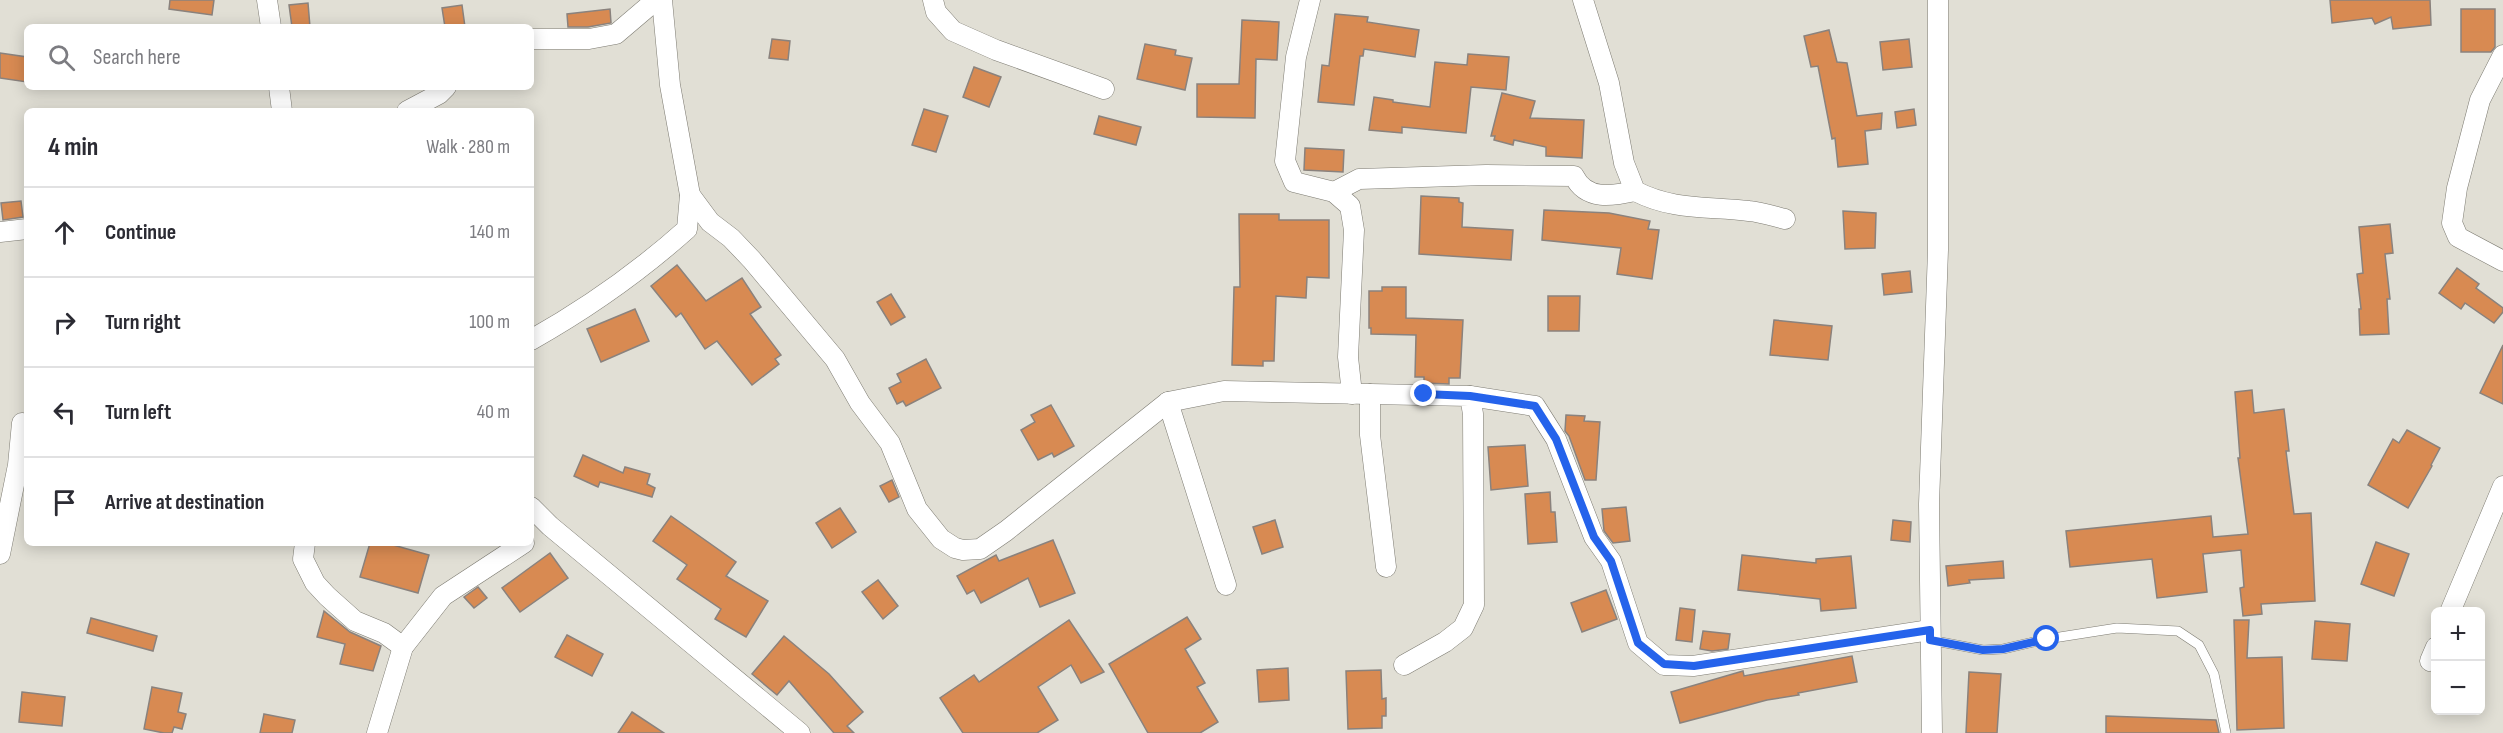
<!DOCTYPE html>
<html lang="en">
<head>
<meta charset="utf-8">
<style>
  :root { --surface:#fff; --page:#f2f2f3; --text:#2b2b33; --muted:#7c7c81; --line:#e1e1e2 }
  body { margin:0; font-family:"Sofia Sans Condensed",sans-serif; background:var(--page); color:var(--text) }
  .controls { position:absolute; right:18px; bottom:18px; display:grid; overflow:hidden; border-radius:9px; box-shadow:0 3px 15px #0003 }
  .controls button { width:54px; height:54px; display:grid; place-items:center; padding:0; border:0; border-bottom:2px solid var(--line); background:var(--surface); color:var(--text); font:30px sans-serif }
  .stop { position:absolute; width:18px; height:18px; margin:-14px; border:4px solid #2563eb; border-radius:50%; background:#fff }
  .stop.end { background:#2563eb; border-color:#fff; box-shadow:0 2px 6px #0008 }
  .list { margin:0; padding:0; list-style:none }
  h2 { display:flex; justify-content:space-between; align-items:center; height:78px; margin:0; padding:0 24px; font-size:26px }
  h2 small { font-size:20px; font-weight:400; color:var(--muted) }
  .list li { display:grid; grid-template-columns:39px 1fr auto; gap:18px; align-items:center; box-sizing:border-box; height:90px; padding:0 24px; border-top:2px solid var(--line) }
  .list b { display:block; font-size:22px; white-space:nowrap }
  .list em { font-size:20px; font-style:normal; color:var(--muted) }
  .icon { flex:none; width:33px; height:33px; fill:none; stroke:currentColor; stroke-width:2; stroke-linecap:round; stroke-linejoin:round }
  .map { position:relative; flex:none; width:2503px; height:733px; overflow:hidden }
  .search { position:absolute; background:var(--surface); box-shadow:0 3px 15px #0003; left:24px; top:24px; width:510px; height:66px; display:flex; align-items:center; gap:15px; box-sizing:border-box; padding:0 21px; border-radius:9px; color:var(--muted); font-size:22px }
  .panel { position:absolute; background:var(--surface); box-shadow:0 3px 15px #0003; left:24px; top:108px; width:510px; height:438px; border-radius:9px }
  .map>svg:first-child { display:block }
  .building { fill:#d88a52; stroke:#8a827d; stroke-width:1.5 }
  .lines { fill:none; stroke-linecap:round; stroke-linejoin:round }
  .lane-casing { stroke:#7d7b72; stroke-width:10 }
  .street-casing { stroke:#7d7b72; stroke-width:21 }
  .lane { stroke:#fff; stroke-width:9 }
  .street { stroke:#fff; stroke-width:20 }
  .route { stroke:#2563eb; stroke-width:8 }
</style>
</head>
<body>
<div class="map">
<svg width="2503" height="733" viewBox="0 0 2503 733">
  <rect width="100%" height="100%" fill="#e1dfd5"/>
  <g class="building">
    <polygon points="170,0 214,0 212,15 169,9"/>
    <polygon points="2330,0 2430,0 2431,25 2393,29 2391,17 2375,24 2372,18 2332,23"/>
    <polygon points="308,3 310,27 292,27 289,5"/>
    <polygon points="462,5 465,27 445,27 442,8"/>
    <polygon points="610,9 611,23 588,27 568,27 567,14"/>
    <polygon points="2461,9 2495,9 2495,47 2491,52 2461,52"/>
    <polygon points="1335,14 1368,17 1367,22 1419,30 1415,57 1364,49 1363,56 1360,56 1354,105 1318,102 1322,65 1329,66"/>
    <polygon points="1242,20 1279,22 1277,60 1256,59 1255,118 1197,117 1197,84 1239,84"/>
    <polygon points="1829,30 1837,62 1847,63 1857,116 1882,113 1881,129 1865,131 1868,164 1838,167 1835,138 1832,139 1818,66 1811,67 1804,36"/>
    <polygon points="772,39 790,41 788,60 769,58"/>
    <polygon points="1909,39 1912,67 1883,70 1880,42"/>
    <polygon points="1145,44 1176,50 1175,55 1192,58 1185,90 1137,79"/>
    <polygon points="0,53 27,57 27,82 0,78"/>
    <polygon points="1468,54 1509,57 1506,90 1471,87 1466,133 1402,127 1402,133 1369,130 1374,97 1393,100 1393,102 1430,107 1435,62 1467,65"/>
    <polygon points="974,67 1001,77 989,107 963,97"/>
    <polygon points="1502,93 1535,101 1530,118 1584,120 1582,158 1546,156 1546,147 1514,140 1513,145 1494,140 1495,136 1491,136"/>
    <polygon points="924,109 948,116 936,152 912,145"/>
    <polygon points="1914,109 1916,125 1897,128 1895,112"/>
    <polygon points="1099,116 1141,127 1136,145 1094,134"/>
    <polygon points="1305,148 1344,150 1343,172 1304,170"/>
    <polygon points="1421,196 1459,198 1459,202 1463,203 1462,227 1513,230 1511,260 1419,254"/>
    <polygon points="21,201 23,217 3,220 1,203"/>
    <polygon points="1544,210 1609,213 1650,221 1648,229 1659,230 1652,279 1617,274 1621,248 1542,240"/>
    <polygon points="1843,211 1876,213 1875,248 1845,249"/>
    <polygon points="1239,214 1279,214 1279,220 1329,220 1329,278 1307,277 1306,298 1276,296 1274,361 1263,361 1263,366 1232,365 1234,287 1240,287"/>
    <polygon points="2390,224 2393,253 2385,254 2390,299 2387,299 2389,334 2360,335 2359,309 2361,309 2357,274 2363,273 2359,227"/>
    <polygon points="677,265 706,301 742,278 761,307 750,314 781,355 775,359 779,364 752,385 717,341 705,349 681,313 676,317 651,286"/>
    <polygon points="2457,268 2479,284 2476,288 2503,308 2503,312 2494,323 2465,303 2461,309 2439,293"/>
    <polygon points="1910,271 1912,292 1884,295 1882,274"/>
    <polygon points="1382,287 1406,287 1406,318 1463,320 1460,378 1449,378 1449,384 1424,383 1424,377 1415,377 1416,335 1371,334 1371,328 1369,328 1369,291 1382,291"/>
    <polygon points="891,294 905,317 891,325 877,302"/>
    <polygon points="1548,296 1580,296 1579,331 1548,331"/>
    <polygon points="635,309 649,341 601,362 587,329"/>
    <polygon points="1774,320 1832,326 1828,360 1770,355"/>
    <polygon points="2503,345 2503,404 2480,393"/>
    <polygon points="926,359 941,388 906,406 903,401 897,404 889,388 901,382 897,374"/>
    <polygon points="2252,390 2254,413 2284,409 2289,451 2286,451 2294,514 2311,513 2315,601 2261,604 2262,614 2243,616 2240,588 2244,587 2241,550 2203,554 2207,592 2157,598 2152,559 2070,567 2066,531 2211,516 2213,537 2248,534 2238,458 2240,458 2235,392"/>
    <polygon points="1051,405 1074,446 1054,457 1052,453 1038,460 1021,430 1035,422 1031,415"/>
    <polygon points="1566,415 1585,416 1584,421 1600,422 1596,480 1585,480 1569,436 1565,431"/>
    <polygon points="2407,430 2440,448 2431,465 2432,466 2408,508 2368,485 2393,439 2399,443"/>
    <polygon points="1525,445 1528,486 1491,490 1488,447"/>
    <polygon points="583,455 623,473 625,467 650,474 647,484 655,488 652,497 600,482 598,487 574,476"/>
    <polygon points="892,480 899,497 889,502 880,486"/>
    <polygon points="1550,492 1551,512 1555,512 1557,542 1528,544 1525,494"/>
    <polygon points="1626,507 1630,541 1613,543 1604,531 1602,509"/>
    <polygon points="840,508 856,532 832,548 816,523"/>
    <polygon points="671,516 736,562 726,576 768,601 746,637 715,619 721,609 677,579 687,565 653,541"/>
    <polygon points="1275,520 1283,547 1262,554 1253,527"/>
    <polygon points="1893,520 1911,522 1910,542 1891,540"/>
    <polygon points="1053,540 1075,593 1040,607 1028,578 981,603 974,590 967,594 957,576 996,555 999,561"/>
    <polygon points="2376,542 2409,554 2394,596 2361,584"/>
    <polygon points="370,543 386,543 429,555 418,593 360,577"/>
    <polygon points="550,553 568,578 520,612 502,588"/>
    <polygon points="1742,555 1816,563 1816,559 1851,556 1856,608 1821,611 1820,599 1738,590"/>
    <polygon points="2003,561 2004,578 1969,580 1970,583 1948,586 1946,566"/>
    <polygon points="878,580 898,606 883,619 862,592"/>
    <polygon points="478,587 487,598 474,608 464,597"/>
    <polygon points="1606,590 1617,619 1582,632 1571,603"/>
    <polygon points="1680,608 1695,610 1692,642 1676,640"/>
    <polygon points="324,611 350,632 381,646 373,671 340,664 345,644 317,637"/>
    <polygon points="1187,617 1201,639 1185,649 1205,683 1197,687 1218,722 1200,733 1148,733 1109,664"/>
    <polygon points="91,618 157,636 153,651 87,633"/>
    <polygon points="1069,620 1104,672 1081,683 1071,665 1038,687 1058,720 1037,733 963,733 940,698 974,675 979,682"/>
    <polygon points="2234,620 2249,620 2247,658 2282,657 2284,728 2237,730"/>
    <polygon points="2315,621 2350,624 2347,661 2312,659"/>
    <polygon points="1703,631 1730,634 1728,649 1712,651 1700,649"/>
    <polygon points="567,635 603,654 592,676 555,657"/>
    <polygon points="784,636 829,674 863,712 847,726 854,733 834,733 789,681 777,695 752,674"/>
    <polygon points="1852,656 1857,682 1798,693 1799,695 1767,700 1680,723 1671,692 1743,671 1744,676"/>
    <polygon points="1288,668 1289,700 1259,702 1257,670"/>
    <polygon points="1381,670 1382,699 1386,698 1386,716 1382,716 1382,728 1348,729 1346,671"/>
    <polygon points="1969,672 2001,674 1997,733 1966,733"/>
    <polygon points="152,687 182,693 178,712 186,714 182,729 174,727 172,733 164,733 144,729"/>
    <polygon points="22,692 65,697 62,726 19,722"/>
    <polygon points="632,712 664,733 618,733"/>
    <polygon points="264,714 295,720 292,733 260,733"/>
    <polygon points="2106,716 2216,720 2219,733 2106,733"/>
  </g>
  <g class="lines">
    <defs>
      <polyline id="lane" points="1930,640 1983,650 2003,649 2047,639 2117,628 2178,631 2199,645 2214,674 2226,733"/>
      <g id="street">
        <polyline points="267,0 271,27"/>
        <polyline points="933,0 936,12 953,31 996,50 1104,89"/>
        <polyline points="1310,0 1296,57 1285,161 1294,182 1334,192 1350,206 1354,230 1348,357 1352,394"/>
        <path d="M1583,0l26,83 15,80 11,28c39,20 73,15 114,20 12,1 24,5 36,8"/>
        <polyline points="531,39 589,39 616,34 656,0"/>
        <polyline points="2503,55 2480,100 2457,188 2452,223 2458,237 2503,261"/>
        <polyline points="279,87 282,111"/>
        <polyline points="407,111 439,94 446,87"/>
        <path d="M1334,192l25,-13 127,-4 88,1c12,25 39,20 61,15"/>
        <polyline points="690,195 710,222 731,238 752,260 835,359 860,403 890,443 917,509 941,539 955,548 963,550 980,549 1006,531 1168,402 1224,391 1470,396 1473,414 1474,605 1463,628 1445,642 1404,665"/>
        <polyline points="0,232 27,229"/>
        <path d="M531,340c55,-31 109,-69 156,-111l3,-34 -20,-110 -8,-85"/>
        <polyline points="1370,394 1370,435 1386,567"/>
        <polyline points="1470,396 1535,406 1556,439 1594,537 1611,561 1638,643 1664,665 1693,666 1930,630"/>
        <polyline points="1168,402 1226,585"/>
        <polyline points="531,507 550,526 800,733"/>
        <polyline points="305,543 303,559 315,583 327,596 355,621 384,633 403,647"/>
        <polyline points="0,554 18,465 22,423 27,424"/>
        <polyline points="2450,612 2503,486"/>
        <polyline points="2430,661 2436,647"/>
        <polyline points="377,733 403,647 443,596 524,543"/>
        <polyline points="1932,733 1929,504 1938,250 1938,0"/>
      </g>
    </defs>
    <use href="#lane" class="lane-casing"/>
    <use href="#street" class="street-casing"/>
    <use href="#lane" class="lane"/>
    <use href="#street" class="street"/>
  </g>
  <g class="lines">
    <polyline class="route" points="1424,394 1470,396 1535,406 1556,439 1594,537 1611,561 1638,643 1664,664 1694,666 1930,630 1930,640 1983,650 2003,649 2047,639"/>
  </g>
</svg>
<div class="controls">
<button>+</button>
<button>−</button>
</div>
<div class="stop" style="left:2047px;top:639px"></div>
<div class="stop end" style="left:1424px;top:394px"></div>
<div class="search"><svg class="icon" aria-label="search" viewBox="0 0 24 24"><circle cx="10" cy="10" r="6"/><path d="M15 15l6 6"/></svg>Search here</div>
<section class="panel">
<h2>4 min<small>Walk · 280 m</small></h2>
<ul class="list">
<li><svg class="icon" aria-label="ahead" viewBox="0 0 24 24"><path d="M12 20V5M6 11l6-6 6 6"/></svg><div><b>Continue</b></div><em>140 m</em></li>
<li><svg class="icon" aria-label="right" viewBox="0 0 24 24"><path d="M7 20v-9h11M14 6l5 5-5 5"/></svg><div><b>Turn right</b></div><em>100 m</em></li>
<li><svg class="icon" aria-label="left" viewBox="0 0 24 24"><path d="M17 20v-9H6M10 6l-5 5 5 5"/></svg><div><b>Turn left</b></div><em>40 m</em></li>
<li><svg class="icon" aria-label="arrive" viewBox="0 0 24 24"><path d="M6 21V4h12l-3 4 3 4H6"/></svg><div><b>Arrive at destination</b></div></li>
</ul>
</section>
</div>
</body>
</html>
